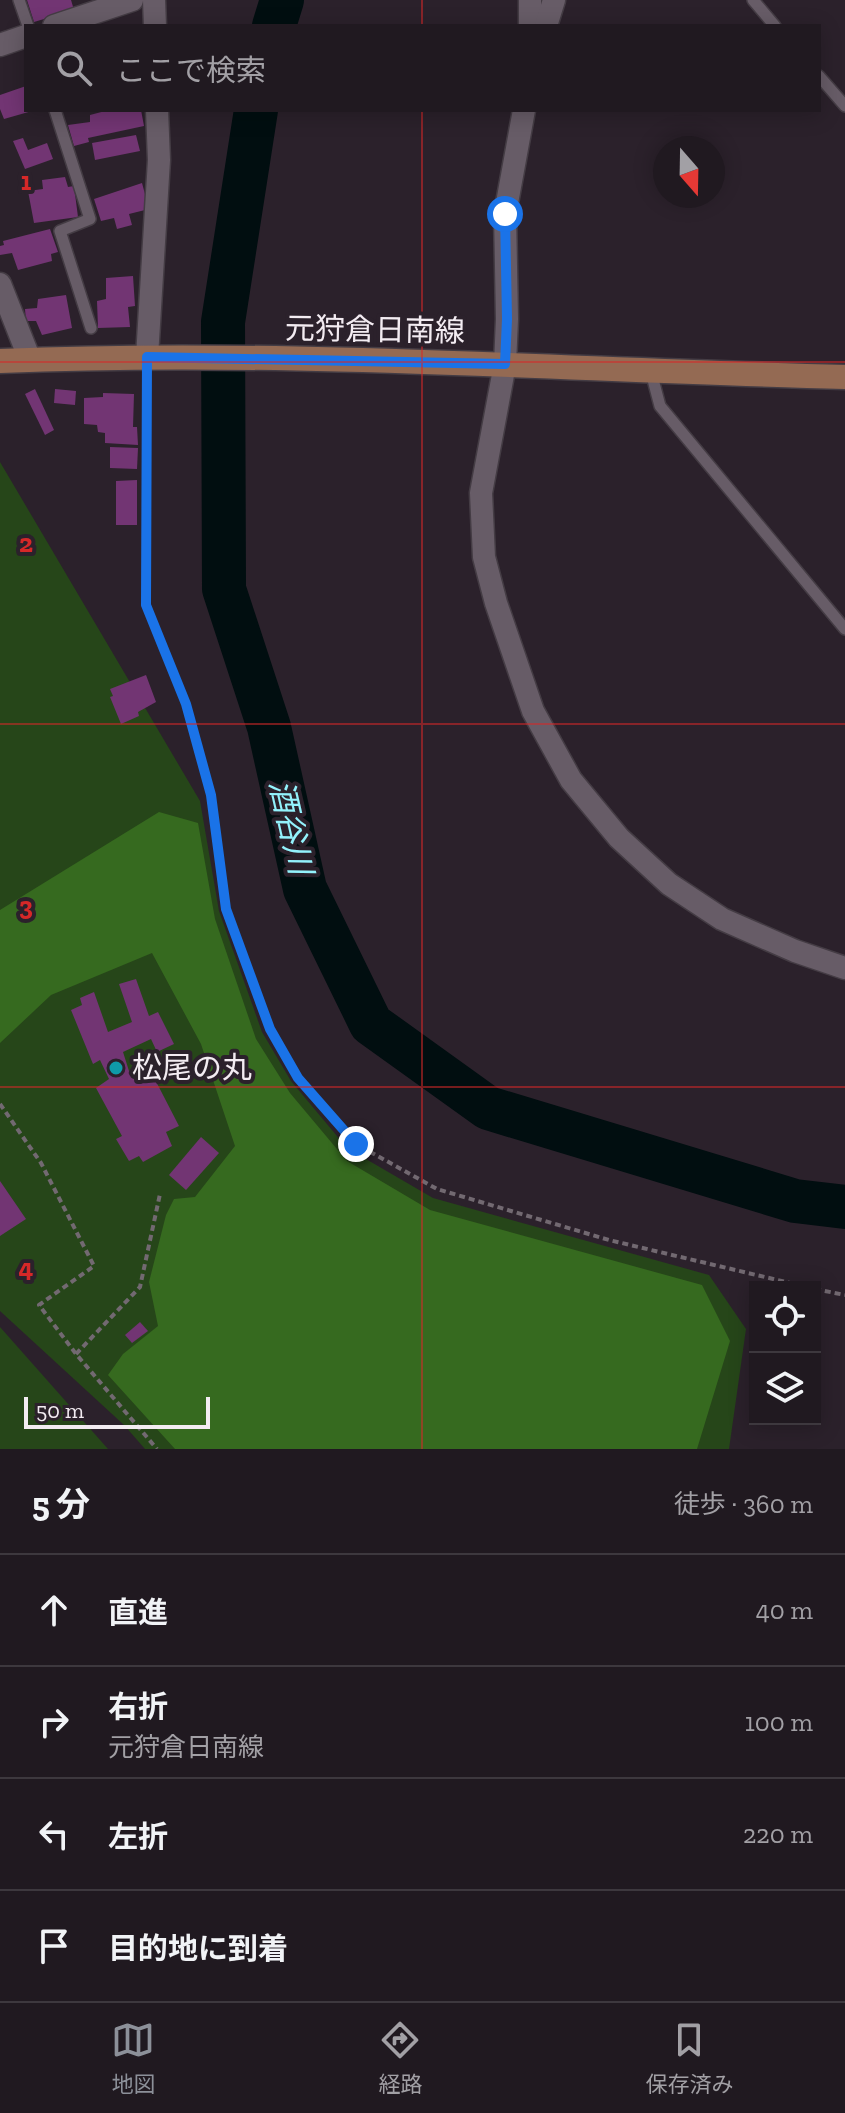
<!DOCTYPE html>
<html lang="ja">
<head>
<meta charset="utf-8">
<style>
  :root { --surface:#201920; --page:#2d262d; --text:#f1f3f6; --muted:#a2a0a5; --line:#3d383e; --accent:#8c9099 }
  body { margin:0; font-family:"Zilla Slab","Noto Sans JP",serif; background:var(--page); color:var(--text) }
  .controls { position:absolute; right:24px; bottom:24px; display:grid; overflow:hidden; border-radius:0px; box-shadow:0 4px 20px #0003 }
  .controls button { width:72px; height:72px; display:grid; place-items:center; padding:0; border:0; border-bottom:2px solid var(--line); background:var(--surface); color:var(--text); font:40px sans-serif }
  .compass { position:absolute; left:653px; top:136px; width:72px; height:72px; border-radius:50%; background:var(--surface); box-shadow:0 4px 20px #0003; rotate:160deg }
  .scale { position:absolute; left:24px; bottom:20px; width:186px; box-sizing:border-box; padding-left:8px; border:4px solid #f3ecf2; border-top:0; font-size:22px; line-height:28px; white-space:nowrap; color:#f3ecf2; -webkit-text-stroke:6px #2b212b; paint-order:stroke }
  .stop { position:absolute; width:24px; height:24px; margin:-18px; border:6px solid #1a73e8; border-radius:50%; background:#fff }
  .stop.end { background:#1a73e8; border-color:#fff; box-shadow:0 2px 8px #0008 }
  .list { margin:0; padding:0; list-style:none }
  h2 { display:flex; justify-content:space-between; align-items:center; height:104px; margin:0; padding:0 32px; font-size:34px }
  h2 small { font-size:26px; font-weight:400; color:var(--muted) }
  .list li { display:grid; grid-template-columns:52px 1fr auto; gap:24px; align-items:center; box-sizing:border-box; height:112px; padding:0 32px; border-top:2px solid var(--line) }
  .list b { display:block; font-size:30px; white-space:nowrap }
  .list p { margin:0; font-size:26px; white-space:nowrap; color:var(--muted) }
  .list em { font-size:26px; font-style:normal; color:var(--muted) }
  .icon { flex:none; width:44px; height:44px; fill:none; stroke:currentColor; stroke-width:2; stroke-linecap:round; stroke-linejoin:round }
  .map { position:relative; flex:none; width:845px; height:1449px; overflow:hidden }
  .search { position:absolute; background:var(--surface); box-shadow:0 4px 20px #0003; left:24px; right:24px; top:24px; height:88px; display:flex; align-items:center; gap:20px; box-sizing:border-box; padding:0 28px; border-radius:0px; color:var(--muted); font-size:30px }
  .sheet { height:552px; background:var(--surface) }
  nav { display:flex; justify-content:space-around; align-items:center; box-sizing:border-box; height:112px; border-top:2px solid var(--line); background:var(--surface); font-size:22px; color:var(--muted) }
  nav a { display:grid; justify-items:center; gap:4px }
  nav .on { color:var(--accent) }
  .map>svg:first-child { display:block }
  .green { fill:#264619 }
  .forest { fill:#366a1f }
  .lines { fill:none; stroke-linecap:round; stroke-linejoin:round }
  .river { stroke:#010e10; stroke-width:44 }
  .building { fill:#723573 }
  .lane-casing { stroke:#443c44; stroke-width:14 }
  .street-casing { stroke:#443c44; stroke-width:25 }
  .secondary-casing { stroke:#443c44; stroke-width:27 }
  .path { stroke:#726971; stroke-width:4; stroke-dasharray:6 4; stroke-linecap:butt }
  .lane { stroke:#675c67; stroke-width:11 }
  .street { stroke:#675c67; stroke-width:22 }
  .secondary { stroke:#946a53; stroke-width:24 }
  .route { stroke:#1a73e8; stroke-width:10 }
  .grid { fill:none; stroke:#d62828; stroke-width:2; stroke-opacity:0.55 }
  .culture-dot { fill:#0f9aa8; stroke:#2b212b; stroke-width:3 }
  .labels { text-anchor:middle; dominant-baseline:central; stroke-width:8; stroke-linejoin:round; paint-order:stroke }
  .street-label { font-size:30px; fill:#f3ecf2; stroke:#2b212b }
  .poi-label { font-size:30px; fill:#f3ecf2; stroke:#2b212b; text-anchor:start }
  .water-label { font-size:32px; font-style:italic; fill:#93f2fc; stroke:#2b212b }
  .grid-label { font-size:26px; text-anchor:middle; font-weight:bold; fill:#d62828; stroke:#2b212b; stroke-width:8; stroke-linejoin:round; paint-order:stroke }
</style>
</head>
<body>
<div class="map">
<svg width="845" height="1449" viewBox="0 0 845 1449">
  <rect width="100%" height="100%" fill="#2b212b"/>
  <g class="green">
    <polygon points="0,462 200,801 219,911 262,1032 291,1081 347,1148 433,1198 709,1275 746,1329 729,1449 145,1449 124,1425 0,1311"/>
    <polygon points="0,1327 108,1449 0,1449"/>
  </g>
  <polygon class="forest" points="159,812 198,823 215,919 256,1039 290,1093 347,1161 430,1210 702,1285 730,1341 697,1449 175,1449 108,1375 123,1354 158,1326 149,1282 166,1215 174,1199 195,1197 235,1146 201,1044 152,953 51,995 0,1043 0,910"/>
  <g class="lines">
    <g class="river">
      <polyline points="274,26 282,0"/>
      <polyline points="256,110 223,322 224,589 269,727 305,889 371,1024 488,1108 795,1201 845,1207"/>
    </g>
  </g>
  <g class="building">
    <polygon points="27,0 71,0 74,10 34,22"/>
    <polygon points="26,86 26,110 32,111 4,119 0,109 0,95"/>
    <polygon points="109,110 141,110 144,126 88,138 89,142 74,146 68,125 90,122 90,115"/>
    <polygon points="136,135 140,151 95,160 92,143"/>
    <polygon points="23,138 28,150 47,143 53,159 25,169 13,141"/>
    <polygon points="65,177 68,187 74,186 78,217 34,223 28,191 43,189 42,180"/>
    <polygon points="142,183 149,209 129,214 132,225 117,229 114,218 101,221 94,199"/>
    <polygon points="50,229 58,252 51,254 52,261 18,270 12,253 0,255 0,246 4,245 3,241"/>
    <polygon points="133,276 135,306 128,307 130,327 98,328 97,301 106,299 106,278"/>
    <polygon points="66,295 72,328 42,335 36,321 26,321 25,309 37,308 38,299"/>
    <polygon points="35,389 54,430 45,435 25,394"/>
    <polygon points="55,389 76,391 75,405 54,403"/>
    <polygon points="103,393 134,394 133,427 137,427 138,445 105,443 105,433 98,432 97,425 84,424 84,398 103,397"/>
    <polygon points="110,447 138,448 137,469 110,468"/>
    <polygon points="137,480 137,525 116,525 116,481"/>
    <polygon points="146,675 156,702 138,712 139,716 121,724 110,697 113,696 110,689"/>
    <polygon points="136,979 149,1016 158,1012 174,1044 157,1052 151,1039 123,1052 129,1071 147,1064 179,1126 166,1132 172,1146 143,1162 139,1156 129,1161 116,1139 122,1136 96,1088 109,1079 100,1060 93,1064 71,1010 82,1005 80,998 94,992 108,1032 132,1022 119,984"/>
    <polygon points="201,1137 219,1153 186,1190 169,1175"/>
    <polygon points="0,1181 26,1219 0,1236"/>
    <polygon points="140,1322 148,1331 132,1343 125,1335"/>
  </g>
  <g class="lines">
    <defs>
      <g id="lane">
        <polyline points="19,0 28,26"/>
        <polyline points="753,0 775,26"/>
        <polyline points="819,76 845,106"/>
        <polyline points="55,110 90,219 60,231 91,328"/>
        <polyline points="651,372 660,406 845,629"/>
      </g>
      <g id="street">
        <polyline points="154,0 155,26"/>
        <polyline points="54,26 132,0"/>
        <polyline points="530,26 530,0"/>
        <polyline points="546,26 554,0"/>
        <polyline points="0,45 26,36"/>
        <polyline points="524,110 505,214 507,319 505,364 481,493 484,557 496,603 533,711 571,780 619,838 669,884 722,919 795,951 845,968"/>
        <polyline points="0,284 30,360"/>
        <polyline points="147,357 159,160 157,110"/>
      </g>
      <path id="secondary" d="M0,361c281,-12 564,9 845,16"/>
    </defs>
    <use href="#lane" class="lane-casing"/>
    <use href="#street" class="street-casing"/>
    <use href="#secondary" class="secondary-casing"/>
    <g class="path">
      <polyline points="146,379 146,605 186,704 211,795 226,909 270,1029 298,1078 356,1144 437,1189 609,1240 807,1287"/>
      <polyline points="0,1104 41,1163 94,1266 39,1305 76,1354 157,1449"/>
      <polyline points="815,1289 845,1295"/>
      <polyline points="76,1354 140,1287 160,1194"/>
    </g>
    <use href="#lane" class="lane"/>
    <use href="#street" class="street"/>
    <use href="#secondary" class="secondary"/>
  </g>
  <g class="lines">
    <polyline class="route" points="356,1144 298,1078 270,1029 226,909 211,795 186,704 146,605 147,357 505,364 507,319 505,214"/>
  </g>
  <path class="grid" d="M422,0v26M422,110v1339M0,362h845M0,724h845M0,1087h845"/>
  <circle class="culture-dot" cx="116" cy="1068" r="8"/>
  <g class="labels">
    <g class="street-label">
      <text transform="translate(375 330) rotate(1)">元狩倉日南線</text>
    </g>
    <g class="poi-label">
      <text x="132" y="1068">松尾の丸</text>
    </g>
    <g class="water-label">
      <text transform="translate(291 827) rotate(77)">酒谷川</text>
    </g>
  </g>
  <g class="grid-label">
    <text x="26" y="190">1</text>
    <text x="26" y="552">2</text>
    <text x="26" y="915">3</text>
    <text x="26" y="1277">4</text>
  </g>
</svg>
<div class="controls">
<button><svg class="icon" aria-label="locate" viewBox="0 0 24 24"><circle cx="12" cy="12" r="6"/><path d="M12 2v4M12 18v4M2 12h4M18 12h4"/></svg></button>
<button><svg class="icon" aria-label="layers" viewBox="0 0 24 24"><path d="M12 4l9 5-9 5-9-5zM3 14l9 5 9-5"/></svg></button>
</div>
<svg class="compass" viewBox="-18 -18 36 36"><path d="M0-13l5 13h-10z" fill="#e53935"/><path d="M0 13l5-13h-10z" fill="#a2a0a5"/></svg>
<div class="scale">50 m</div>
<div class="stop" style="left:505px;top:214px"></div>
<div class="stop end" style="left:356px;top:1144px"></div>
<div class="search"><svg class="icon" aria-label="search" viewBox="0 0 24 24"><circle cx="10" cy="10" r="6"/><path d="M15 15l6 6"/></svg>ここで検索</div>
</div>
<section class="sheet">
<h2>5 分<small>徒歩 · 360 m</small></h2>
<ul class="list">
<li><svg class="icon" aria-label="ahead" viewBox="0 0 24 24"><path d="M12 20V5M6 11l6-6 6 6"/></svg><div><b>直進</b></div><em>40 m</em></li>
<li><svg class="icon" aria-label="right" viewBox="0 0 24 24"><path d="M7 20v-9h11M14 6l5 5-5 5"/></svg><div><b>右折</b><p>元狩倉日南線</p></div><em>100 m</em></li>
<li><svg class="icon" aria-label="left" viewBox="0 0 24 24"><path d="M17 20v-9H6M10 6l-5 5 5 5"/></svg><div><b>左折</b></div><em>220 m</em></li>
<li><svg class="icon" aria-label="arrive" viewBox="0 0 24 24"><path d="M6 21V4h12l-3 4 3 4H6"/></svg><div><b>目的地に到着</b></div></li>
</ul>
</section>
<nav>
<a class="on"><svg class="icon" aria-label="map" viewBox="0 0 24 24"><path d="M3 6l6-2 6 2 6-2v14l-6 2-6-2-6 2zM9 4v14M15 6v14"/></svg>地図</a>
<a><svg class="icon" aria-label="directions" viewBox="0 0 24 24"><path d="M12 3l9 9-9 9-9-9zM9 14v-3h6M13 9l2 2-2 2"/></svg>経路</a>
<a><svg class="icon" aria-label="saved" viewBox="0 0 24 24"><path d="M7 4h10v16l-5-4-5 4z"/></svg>保存済み</a>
</nav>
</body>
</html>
